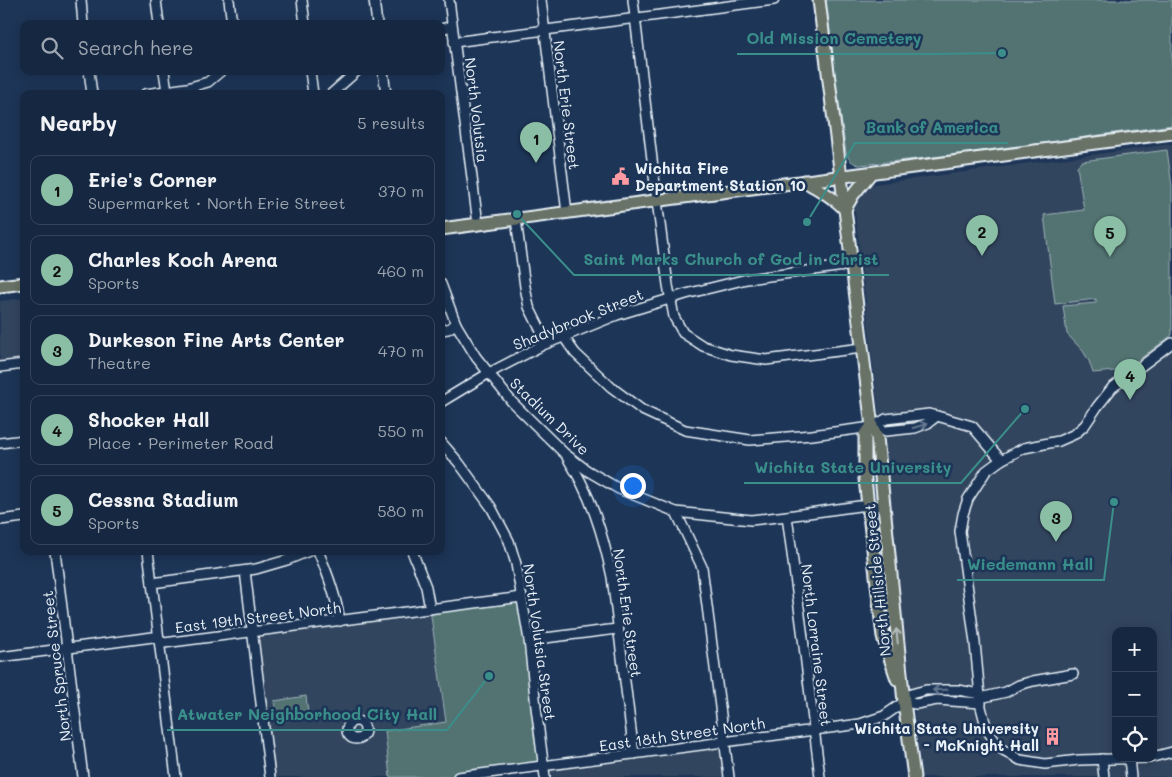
<!DOCTYPE html>
<html lang="en">
<head>
<meta charset="utf-8">
<style>
  :root { --surface:#162841; --page:#1f3048; --text:#f1f3f6; --muted:#9ea6b1; --line:#35445a; --accent:#8abfa5 }
  body { margin:0; font-family:Mali,sans-serif; background:var(--page); color:var(--text) }
  .controls { position:absolute; right:15px; bottom:15px; display:grid; overflow:hidden; border-radius:10px; box-shadow:0 2px 12px #0003 }
  .controls button { width:45px; height:45px; display:grid; place-items:center; padding:0; border:0; border-bottom:1px solid var(--line); background:var(--surface); color:var(--text); font:25px sans-serif }
  .you { position:absolute; left:632px; top:485px; width:18px; height:18px; margin:-12px; border:4px solid #fff; border-radius:50%; background:#1a73e8; box-shadow:0 0 0 8px #1a73e833 }
  .badge { display:grid; place-items:center; width:32px; height:32px; border-radius:50%; background:var(--accent); color:#111; font-size:16px; font-weight:700 }
  .pin { position:absolute; translate:-50% -41px; filter:drop-shadow(0 1px 2px #0008) }
  .pin::after { content:''; position:absolute; top:26px; width:18px; height:15px; background:inherit; clip-path:polygon(0 0,100% 0,50% 100%) }
  .list { margin:0; padding:0; list-style:none }
  h2 { display:flex; justify-content:space-between; align-items:center; height:65px; margin:0; padding:0 20px; font-size:21px }
  h2 small { font-size:16px; font-weight:400; color:var(--muted) }
  .list li { display:grid; grid-template-columns:32px 1fr auto; gap:15px; align-items:center; box-sizing:border-box; height:70px; margin:0 10px 10px; padding:0 10px; border:1px solid var(--line); border-radius:10px }
  .list b { display:block; font-size:19px; white-space:nowrap }
  .list p { margin:0; font-size:16px; white-space:nowrap; color:var(--muted) }
  .list em { font-size:16px; font-style:normal; color:var(--muted) }
  .icon { flex:none; width:28px; height:28px; fill:none; stroke:currentColor; stroke-width:2; stroke-linecap:round; stroke-linejoin:round }
  .map { position:relative; flex:none; width:1172px; height:777px; overflow:hidden }
  .search { position:absolute; background:var(--surface); box-shadow:0 2px 12px #0003; left:20px; top:20px; width:425px; height:55px; display:flex; align-items:center; gap:12px; box-sizing:border-box; padding:0 18px; border-radius:10px; color:var(--muted); font-size:19px }
  .panel { position:absolute; background:var(--surface); box-shadow:0 2px 12px #0003; left:20px; top:90px; width:425px; height:465px; border-radius:10px }
  .map>svg:first-child { display:block }
  .built { fill:#32455e; fill-rule:evenodd }
  .green { fill:#527373; stroke:#9db2b6 }
  .lines { fill:none; stroke-linecap:round; stroke-linejoin:round }
  .minor-casing { stroke:#e8f1f8; stroke-width:12 }
  .major-casing { stroke:#e8f1f8; stroke-width:15 }
  .minor { stroke:#1d3557; stroke-width:9 }
  .major { stroke:#697266; stroke-width:11 }
  .oneway { stroke:#64778f }
  .oneway2 { stroke:#b5bebe }
  .labels { text-anchor:middle; dominant-baseline:central; stroke-width:5; stroke-linejoin:round; paint-order:stroke }
  .street-label { font-size:15px; fill:#e8f1f8; stroke:#1d3557 }
  .poi-label { font-size:15px; font-weight:bold; fill:#e8f1f8; stroke:#1d3557; text-anchor:start }
  .leader { fill:none; stroke:#3a8f8a; stroke-width:2 }
  .callout-dot { fill:#3a8f8a; stroke:#1d3557; stroke-width:2 }
  .callout-label { font-size:16px; text-anchor:middle; font-weight:bold; fill:#3a8f8a; stroke:#1d3557; stroke-width:5; stroke-linejoin:round; paint-order:stroke }
</style>
</head>
<body>
<div class="map">
<svg width="1172" height="777" viewBox="0 0 1172 777">
  <rect width="100%" height="100%" fill="#1d3557"/>
  <filter id="ink" filterUnits="userSpaceOnUse"><feTurbulence type="fractalNoise" baseFrequency=".02" numOctaves="2"/><feDisplacementMap in="SourceGraphic" scale="10" xChannelSelector="R" yChannelSelector="G"/><feConvolveMatrix kernelMatrix="1 2 1 2 8 2 1 2 1" color-interpolation-filters="sRGB"/></filter>
  <g filter="url(#ink)">
    <g class="built">
      <path d="M1172,144v633h-250l-70,-590zM1116,631h37v127h-37z"/>
      <polygon points="24,298 24,358 0,361 0,301"/>
      <polygon points="430,609 446,723 385,731 390,777 270,777 253,632"/>
      <polygon points="717,746 721,751 724,777 548,777 548,770 549,769"/>
    </g>
    <g class="green">
      <path d="M826,0h346v125l-217,30 -96,10c-7,-2 -10,-5 -13,-12l-7,-48z"/>
      <polygon points="1167,150 1172,186 1172,335 1125,370 1093,373 1089,361 1083,351 1067,334 1063,306 1096,303 1096,299 1055,304 1044,215 1084,210 1077,166 1082,161"/>
      <polygon points="522,597 544,766 458,777 390,777 385,731 446,722 430,609"/>
      <polygon points="306,696 308,712 278,724 274,701"/>
    </g>
    <g class="lines">
      <defs>
        <g id="minor">
          <polyline points="81,0 83,24"/>
          <polyline points="156,0 159,24"/>
          <polyline points="229,0 232,24"/>
          <polyline points="302,0 305,24"/>
          <polyline points="374,0 377,24"/>
          <polyline points="449,0 478,224"/>
          <polyline points="541,0 567,213"/>
          <polyline points="633,0 657,201 668,285 674,317 683,333 703,346 731,355 766,360 862,348"/>
          <polyline points="441,29 452,26"/>
          <polyline points="454,42 774,0"/>
          <polyline points="89,71 92,94"/>
          <polyline points="164,71 167,91"/>
          <polyline points="310,71 313,94"/>
          <polyline points="383,71 386,94"/>
          <polyline points="145,94 187,88 208,82 221,71"/>
          <polyline points="331,94 357,71"/>
          <polyline points="516,219 525,287 529,307 547,343"/>
          <polyline points="441,284 456,324 476,357 512,402 564,453 588,471 619,489 676,512 751,520 787,516 859,506 885,506"/>
          <polyline points="441,330 448,329 456,324"/>
          <polyline points="563,336 575,353 611,387 642,410 685,430 750,440 812,435 872,427 886,419 929,414 937,416 928,423 915,428 886,431 872,427"/>
          <polyline points="0,367 24,364"/>
          <polyline points="441,402 489,373 543,345 617,315 686,294 747,279 852,265"/>
          <polyline points="937,416 972,426 1001,460"/>
          <polyline points="441,442 459,463 491,507 509,541 516,564 529,640 536,707 545,777"/>
          <polyline points="0,443 24,440"/>
          <path d="M567,457c5,9 11,18 15,27 15,30 23,61 30,93l22,177"/>
          <polyline points="676,512 702,567 729,777"/>
          <polyline points="787,516 802,630 820,777"/>
          <polyline points="0,520 24,517"/>
          <polyline points="55,551 83,777"/>
          <polyline points="148,551 176,777"/>
          <path d="M318,551c10,23 18,45 22,70"/>
          <polyline points="412,551 426,587 430,609"/>
          <polyline points="245,571 270,777"/>
          <polyline points="152,583 256,569 287,560 309,551"/>
          <polyline points="529,640 617,629"/>
          <polyline points="0,657 153,637 164,643 522,597"/>
          <polyline points="980,698 1006,692 1019,685 1033,681 1073,674"/>
          <polyline points="904,702 916,704 937,700 981,703"/>
          <circle cx="356" cy="730" r="9"/>
          <polyline points="1153,757 1172,752"/>
          <polyline points="1150,758 1079,760 1045,764 1020,760 1000,748 987,730 981,707 975,643 960,531 963,514 968,499 986,471 1001,460 1024,448 1059,441 1075,434 1085,425 1097,407 1112,388 1172,343"/>
          <polyline points="1102,759 1104,777"/>
          <polyline points="1129,759 1131,777"/>
          <polyline points="458,777 860,724 884,716 904,702 911,694 926,690 958,690 980,694"/>
        </g>
        <g id="major">
          <polyline points="819,0 872,427 877,437 904,702 914,777"/>
          <path d="M804,181c15,8 29,16 41,28l8,-14 18,-22"/>
          <polyline points="441,229 1172,133"/>
          <polyline points="0,286 24,283"/>
          <polyline points="872,427 865,434 865,479 883,637 897,679"/>
        </g>
      </defs>
      <use href="#minor" class="minor-casing"/>
      <use href="#major" class="major-casing"/>
      <use href="#minor" class="minor"/>
      <use href="#major" class="major"/>
    </g>
    <defs><path id="oneway-shaft" d="M-6 0H5M1.5-3L5.5 0L1.5 3" fill="none" stroke-width="1.6" stroke-linecap="round" stroke-linejoin="round" transform="scale(1.25)"/></defs>
    <g class="oneway">
      <use href="#oneway-shaft" transform="translate(920 426) rotate(-16)"/>
      <use href="#oneway-shaft" transform="translate(940 690) rotate(179)"/>
    </g>
    <use class="oneway2" href="#oneway-shaft" transform="translate(897 636) rotate(-96)"/>
  </g>
  <defs>
    <symbol id="civic-bare" viewBox="-9 -9 18 18"><path d="M-.6-6.5H3V-4.5H.6V-3L4-1V1h2V6H-6V1h2V-1L-.6-3ZM-1.2 2.5V6h2.4V2.5Z" fill="#ff9aa2" stroke="#1d3557" stroke-width="2.5" paint-order="stroke"/></symbol>
    <symbol id="building-bare" viewBox="-9 -9 18 18"><path d="M-4-6H4V6H1V3H-1V6H-4ZM-2.5-4.3h1.7v1.8h-1.7ZM.8-4.3h1.7v1.8H.8ZM-2.5-1h1.7V.8h-1.7ZM.8-1h1.7V.8H.8Z" fill="#ff9aa2" stroke="#1d3557" stroke-width="2.5" paint-order="stroke"/></symbol>
  </defs>
  <g fill-rule="evenodd">
    <use href="#civic-bare" x="608" y="164" width="25" height="25"/>
    <use href="#building-bare" x="1040" y="724" width="25" height="25"/>
  </g>
  <g class="labels">
    <g class="street-label">
      <text transform="translate(567 105) rotate(83)">North Erie Street</text>
      <text transform="translate(477 110) rotate(83)">North Volutsia</text>
      <text transform="translate(578 319) rotate(-22)">Shadybrook Street</text>
      <text transform="translate(550 416) rotate(44)">Stadium Drive</text>
      <text transform="translate(877 580) rotate(-96)">North Hillside Street</text>
      <text transform="translate(628 613) rotate(82)">North Erie Street</text>
      <text transform="translate(258 617) rotate(-7)">East 19th Street North</text>
      <text transform="translate(540 642) rotate(82)">North Volutsia Street</text>
      <text transform="translate(817 645) rotate(83)">North Lorraine Street</text>
      <text transform="translate(56 666) rotate(-97)">North Spruce Street</text>
      <text transform="translate(682 734) rotate(-8)">East 18th Street North</text>
    </g>
    <g class="poi-label">
      <text x="635" y="168">Wichita Fire<tspan x="635" dy="17">Department Station 10</tspan></text>
      <text x="1039" y="728" text-anchor="end">Wichita State University<tspan x="1039" dy="17">- McKnight Hall</tspan></text>
    </g>
  </g>
  <path class="leader" d="M1002 53L932 54H737M807 222L855 143H1008M517 214L574 275H889M1025 409L961 483H744M1114 502L1104 580H957M489 676L447 730H167"/>
  <g class="callout-dot">
    <circle cx="1002" cy="53" r="5"/>
    <circle cx="807" cy="222" r="5"/>
    <circle cx="517" cy="214" r="5"/>
    <circle cx="1025" cy="409" r="5"/>
    <circle cx="1114" cy="502" r="5"/>
    <circle cx="489" cy="676" r="5"/>
  </g>
  <g class="callout-label">
    <text x="834" y="44">Old Mission Cemetery</text>
    <text x="932" y="133">Bank of America</text>
    <text x="731" y="265">Saint Marks Church of God in Christ</text>
    <text x="853" y="473">Wichita State University</text>
    <text x="1030" y="570">Wiedemann Hall</text>
    <text x="307" y="720">Atwater Neighborhood City Hall</text>
  </g>
</svg>
<div class="controls">
<button>+</button>
<button>−</button>
<button><svg class="icon" aria-label="locate" viewBox="0 0 24 24"><circle cx="12" cy="12" r="6"/><path d="M12 2v4M12 18v4M2 12h4M18 12h4"/></svg></button>
</div>
<div class="you"></div>
<div class="pin badge" style="left:536px;top:163px">1</div>
<div class="pin badge" style="left:982px;top:256px">2</div>
<div class="pin badge" style="left:1056px;top:542px">3</div>
<div class="pin badge" style="left:1130px;top:400px">4</div>
<div class="pin badge" style="left:1110px;top:257px">5</div>
<div class="search"><svg class="icon" aria-label="search" viewBox="0 0 24 24"><circle cx="10" cy="10" r="6"/><path d="M15 15l6 6"/></svg>Search here</div>
<section class="panel">
<h2>Nearby<small>5 results</small></h2>
<ul class="list">
<li><span class="badge">1</span><div><b>Erie's Corner</b><p>Supermarket · North Erie Street</p></div><em>370 m</em></li>
<li><span class="badge">2</span><div><b>Charles Koch Arena</b><p>Sports</p></div><em>460 m</em></li>
<li><span class="badge">3</span><div><b>Durkeson Fine Arts Center</b><p>Theatre</p></div><em>470 m</em></li>
<li><span class="badge">4</span><div><b>Shocker Hall</b><p>Place · Perimeter Road</p></div><em>550 m</em></li>
<li><span class="badge">5</span><div><b>Cessna Stadium</b><p>Sports</p></div><em>580 m</em></li>
</ul>
</section>
</div>
</body>
</html>
